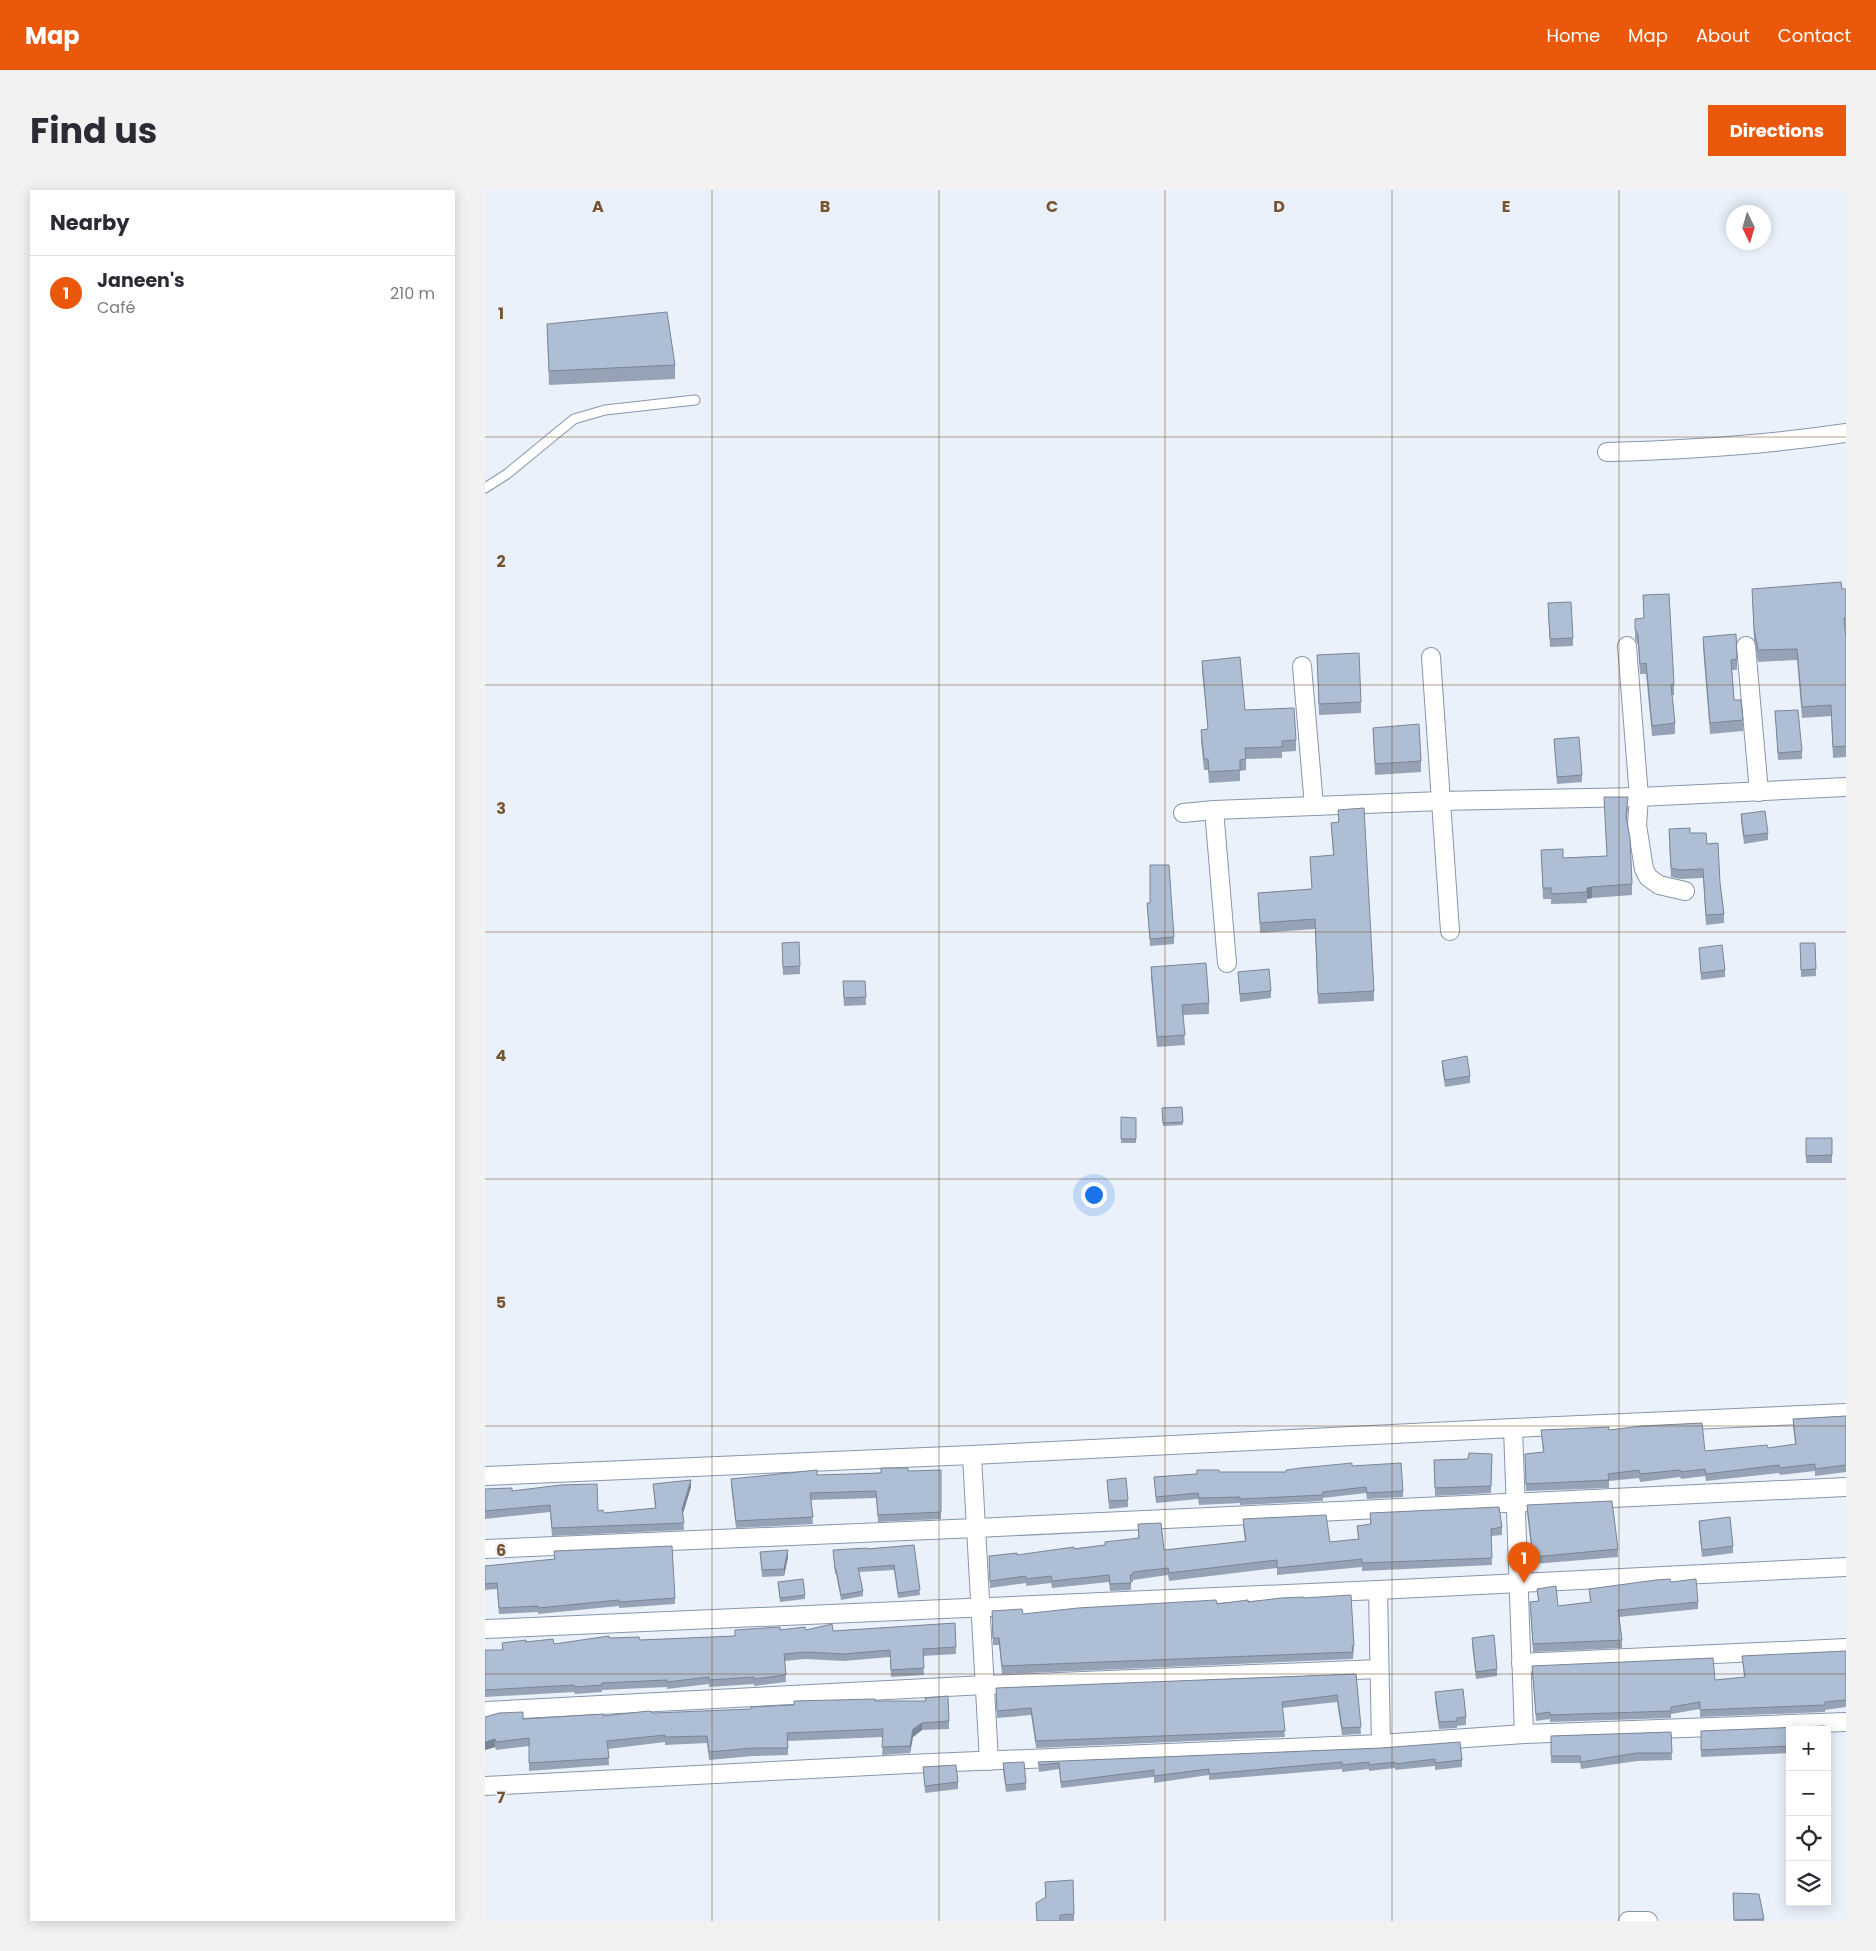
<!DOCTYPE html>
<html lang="en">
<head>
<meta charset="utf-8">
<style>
  :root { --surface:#fff; --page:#f2f2f3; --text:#2b2b33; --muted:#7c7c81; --line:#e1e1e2; --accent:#ea580c }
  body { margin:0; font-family:Poppins,sans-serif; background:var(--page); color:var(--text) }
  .controls { position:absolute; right:15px; bottom:15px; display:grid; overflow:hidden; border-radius:0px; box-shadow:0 2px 12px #0003 }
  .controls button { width:45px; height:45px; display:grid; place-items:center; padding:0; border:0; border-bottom:1px solid var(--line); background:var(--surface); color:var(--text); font:25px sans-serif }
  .compass { position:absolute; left:1241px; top:15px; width:45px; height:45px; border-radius:50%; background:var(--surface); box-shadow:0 2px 12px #0003; rotate:175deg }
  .you { position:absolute; left:608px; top:1004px; width:18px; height:18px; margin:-12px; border:4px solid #fff; border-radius:50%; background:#1a73e8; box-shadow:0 0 0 8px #1a73e833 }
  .badge { display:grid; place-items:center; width:32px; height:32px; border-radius:50%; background:var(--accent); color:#fff; font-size:16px; font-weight:700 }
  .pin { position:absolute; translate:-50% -41px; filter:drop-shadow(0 1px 2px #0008) }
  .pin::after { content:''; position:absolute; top:26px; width:18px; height:15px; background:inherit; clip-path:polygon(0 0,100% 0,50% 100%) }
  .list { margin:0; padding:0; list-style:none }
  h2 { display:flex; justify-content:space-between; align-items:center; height:65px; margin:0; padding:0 20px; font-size:21px }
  h2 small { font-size:16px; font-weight:400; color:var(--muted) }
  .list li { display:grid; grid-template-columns:32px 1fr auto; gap:15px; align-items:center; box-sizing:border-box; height:75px; padding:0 20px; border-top:1px solid var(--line) }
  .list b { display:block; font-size:19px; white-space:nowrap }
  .list p { margin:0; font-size:16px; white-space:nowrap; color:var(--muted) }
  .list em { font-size:16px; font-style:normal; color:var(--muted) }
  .icon { flex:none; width:28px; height:28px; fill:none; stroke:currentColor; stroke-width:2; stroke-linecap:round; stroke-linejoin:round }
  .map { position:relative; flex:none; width:1361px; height:1731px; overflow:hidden; border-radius:0px }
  header { display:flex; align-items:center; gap:30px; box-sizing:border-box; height:70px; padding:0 25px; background:var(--accent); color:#fff }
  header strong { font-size:24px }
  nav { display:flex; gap:28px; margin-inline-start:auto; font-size:18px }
  .intro { display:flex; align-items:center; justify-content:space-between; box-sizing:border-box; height:120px; padding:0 30px }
  h1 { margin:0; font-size:35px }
  .button { padding:12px 22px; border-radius:0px; background:var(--accent); color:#fff; font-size:18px; font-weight:700 }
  main { display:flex; gap:30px; padding:0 30px }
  aside { flex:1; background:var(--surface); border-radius:0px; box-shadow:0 2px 12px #0003 }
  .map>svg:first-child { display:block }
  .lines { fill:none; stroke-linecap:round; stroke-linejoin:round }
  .lane-casing { stroke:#8796ac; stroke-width:11 }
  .street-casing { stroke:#8796ac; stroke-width:20 }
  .lane { stroke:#fff; stroke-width:9 }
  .street { stroke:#fff; stroke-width:18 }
  .wall { fill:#96a3b7 }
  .shaded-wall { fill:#7a8595 }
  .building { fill:#aebed5; stroke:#7a8595 }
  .grid { fill:none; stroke:#78532e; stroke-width:1; stroke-opacity:0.55 }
  .grid-label { font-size:16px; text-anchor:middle; font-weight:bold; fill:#78532e; stroke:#eaf1fa; stroke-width:4; stroke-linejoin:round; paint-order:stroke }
</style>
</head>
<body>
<header>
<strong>Map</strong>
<nav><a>Home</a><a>Map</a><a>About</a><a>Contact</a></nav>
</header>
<div class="intro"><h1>Find us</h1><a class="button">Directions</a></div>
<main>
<aside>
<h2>Nearby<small></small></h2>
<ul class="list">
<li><span class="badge">1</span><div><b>Janeen's</b><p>Café</p></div><em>210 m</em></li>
</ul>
</aside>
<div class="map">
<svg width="1361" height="1731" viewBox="0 0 1361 1731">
  <rect width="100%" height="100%" fill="#eaf1fa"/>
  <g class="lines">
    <defs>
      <polyline id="lane" points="0,298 22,284 89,229 120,220 210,210"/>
      <g id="street">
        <path d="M1122,262c80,-2 159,-7 239,-19"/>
        <polyline points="1142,456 1154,607 1152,635 1159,679 1163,687 1174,695 1200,701"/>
        <polyline points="1261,456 1274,602"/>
        <polyline points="946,467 965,741"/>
        <polyline points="817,476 829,616"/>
        <polyline points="729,620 742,773"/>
        <polyline points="698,623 729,620 956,611 1154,607 1361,597"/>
        <polyline points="1028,1238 1361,1223"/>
        <polyline points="487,1265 1028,1238 1039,1544"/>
        <polyline points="0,1286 487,1265 491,1338 0,1359"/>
        <polyline points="893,1400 896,1554"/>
        <polyline points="0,1439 893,1400 1361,1377"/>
        <polyline points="1036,1473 1361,1458"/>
        <polyline points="0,1521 500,1495 894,1479"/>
        <polyline points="504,1571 491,1338 1361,1297"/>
        <polyline points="0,1596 423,1574 896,1554 1039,1544 1361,1532"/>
        <polyline points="1143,1731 1163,1731"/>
      </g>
    </defs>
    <use href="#lane" class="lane-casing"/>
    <use href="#street" class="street-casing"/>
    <use href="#lane" class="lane"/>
    <use href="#street" class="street"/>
  </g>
  <g class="wall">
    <polygon points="62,134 190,175 190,189 64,195"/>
    <polygon points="1267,399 1361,399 1361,439 1360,440 1361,448 1361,567 1348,568 1346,526 1317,528 1312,470 1273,472 1269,450"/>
    <polygon points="1158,405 1189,494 1189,505 1187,505 1190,533 1190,544 1167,546 1161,484 1155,484 1153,455 1150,449 1150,429 1159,428"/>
    <polygon points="1063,421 1088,448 1088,456 1065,457"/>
    <polygon points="1218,447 1252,469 1252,480 1247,480 1249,510 1258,530 1258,541 1225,544 1218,458"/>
    <polygon points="832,465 876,512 876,523 834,525"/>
    <polygon points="717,471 760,520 811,550 811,561 797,562 797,568 761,569 761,580 755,581 755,591 724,593 723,580 719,580 716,551 716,540 723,539 717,482"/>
    <polygon points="1290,521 1317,561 1317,569 1293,570"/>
    <polygon points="888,538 936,571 936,582 890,585"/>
    <polygon points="1069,549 1097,585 1097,592 1072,594"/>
    <polygon points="1119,607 1143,618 1142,629 1147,694 1147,705 1107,708 1102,709 1102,713 1066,714 1066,709 1058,709 1056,660 1078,668 1122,666"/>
    <polygon points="853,620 889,801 889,811 833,814 830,739 775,743 773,703 827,699 825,667 848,665 846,633 853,633"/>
    <polygon points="1256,624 1283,643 1283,650 1259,654 1256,631"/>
    <polygon points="1205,643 1222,654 1235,693 1239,724 1239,733 1221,735 1218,688 1195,689 1186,687 1184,648"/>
    <polygon points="662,713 665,713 689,747 689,754 665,756"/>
    <polygon points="297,753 315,776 315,784 298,785"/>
    <polygon points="1315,753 1330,753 1331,786 1316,787"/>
    <polygon points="1214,758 1240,780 1240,787 1216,790"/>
    <polygon points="666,777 724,813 724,824 698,825 700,855 672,857 666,787"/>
    <polygon points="753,782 786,801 786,808 755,812"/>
    <polygon points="380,791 381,815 359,816 358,798"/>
    <polygon points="957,871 985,886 985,893 960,897 957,878"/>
    <polygon points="697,917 698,935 678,936 677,918"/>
    <polygon points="636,927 651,928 651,953 636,953"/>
    <rect x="1321" y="948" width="26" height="25"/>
    <polygon points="1361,1226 1361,1282 1330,1286 1330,1281 1295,1285 1294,1283 1221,1291 1220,1286 1196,1289 1195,1287 1155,1292 1154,1288 1124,1291 1124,1298 1041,1301 1040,1264 1058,1262 1056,1240 1124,1240 1220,1261 1283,1258 1310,1254 1308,1236 1308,1229"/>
    <polygon points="1007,1264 1006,1303 950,1306 949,1270 983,1269"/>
    <polygon points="867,1276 918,1301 918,1307 882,1309 881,1303 838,1308 838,1311 755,1315 755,1313 714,1315 713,1309 671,1313 669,1287 734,1282 801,1282"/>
    <polygon points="456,1280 456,1329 393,1332 391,1308 326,1310 328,1334 251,1338 246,1296 246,1289"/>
    <polygon points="622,1290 643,1310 643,1317 624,1319"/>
    <polygon points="168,1294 206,1297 198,1324 199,1340 67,1346 65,1322 0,1329 0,1299 27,1301 113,1321 119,1323 170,1318"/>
    <polygon points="1042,1315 1133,1359 1133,1367 1048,1374 1042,1323"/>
    <polygon points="885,1323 1017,1337 1017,1345 1006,1346 1007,1375 877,1381 877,1377 792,1385 792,1378 684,1391 683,1385 648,1390 648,1392 646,1392 646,1400 625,1401 624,1392 567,1398 566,1393 541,1396 541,1393 505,1398 504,1366 532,1365 620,1355 653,1348 653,1334 679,1360 760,1351 758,1336 758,1329 845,1352 873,1349 872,1336 885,1335"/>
    <polygon points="1214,1331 1248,1356 1248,1363 1217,1367 1214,1338"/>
    <polygon points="429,1355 435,1405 413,1408 409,1380 374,1382 378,1401 378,1406 356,1410 351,1384 350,1384 348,1360 382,1359"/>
    <polygon points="69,1361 190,1408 190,1414 134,1418 134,1416 53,1424 53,1422 14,1424 12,1399 0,1400 0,1376 69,1369"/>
    <polygon points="275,1362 303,1367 299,1386 277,1387"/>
    <polygon points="293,1392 320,1405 320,1409 295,1412"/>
    <polygon points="1186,1392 1213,1412 1213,1419 1134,1427 1137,1450 1137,1458 1048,1462 1045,1412 1053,1411 1052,1399 1073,1416 1105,1412 1104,1399"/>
    <polygon points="819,1408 869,1456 868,1469 517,1484 514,1455 508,1455 507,1421 538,1424"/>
    <polygon points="470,1433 471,1464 438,1466 439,1485 406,1487 405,1467 359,1471 320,1469 300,1471 301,1492 269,1496 269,1494 224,1497 224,1494 182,1499 182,1497 117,1500 117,1502 90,1504 89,1502 0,1507 0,1460 17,1460 17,1453 41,1452 69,1454 124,1448 155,1450 250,1446 295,1440 321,1440 348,1441"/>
    <polygon points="987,1448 1012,1479 1012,1486 991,1489 987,1455"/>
    <polygon points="1361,1461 1361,1517 1340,1520 1340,1522 1215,1527 1215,1519 1186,1524 1186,1528 1065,1532 1065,1529 1051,1531 1047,1476 1230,1490 1259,1487 1257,1466"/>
    <polygon points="871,1484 876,1544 857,1545 852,1512 797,1518 800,1547 551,1558 546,1525 512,1528 511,1498"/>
    <polygon points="950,1502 981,1527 981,1535 972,1536 972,1538 954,1539 950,1509"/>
    <polygon points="390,1511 464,1531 464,1539 437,1540 428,1547 425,1563 397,1565 398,1547 303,1551 303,1565 268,1566 224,1570 222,1553 180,1555 180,1552 123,1559 124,1575 44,1581 44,1556 11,1560 10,1557 0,1560 38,1529 118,1526 266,1519"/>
    <polygon points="1305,1540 1305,1563 1216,1567 1216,1541"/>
    <polygon points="1186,1542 1187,1570 1152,1571 1096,1579 1095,1573 1066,1573 1066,1546"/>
    <polygon points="896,1558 977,1570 977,1577 950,1580 950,1576 910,1580 910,1578 884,1581 884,1579 857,1582 857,1579 724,1590 724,1585 669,1593 669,1587 576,1598 574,1579 554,1582 553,1572"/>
    <polygon points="518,1573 541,1593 541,1600 521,1602 518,1581"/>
    <polygon points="438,1577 473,1592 473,1599 440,1603"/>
    <polygon points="560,1692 589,1724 589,1731 551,1731 560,1707"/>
    <polygon points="1248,1703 1279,1729 1279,1731 1249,1731"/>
  </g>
  <g class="shaded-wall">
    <polygon points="1107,697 1107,708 1102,709 1102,698"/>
    <polygon points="206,1290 206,1297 197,1326 197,1319"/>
    <polygon points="303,1360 303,1367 299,1386 299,1379"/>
    <polygon points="437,1533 437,1540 428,1547 425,1563 425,1556 428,1539"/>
    <polygon points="10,1549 10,1557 0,1560 0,1552"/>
  </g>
  <g class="building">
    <polygon points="182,122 190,175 64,181 62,134"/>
    <polygon points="1356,392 1357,399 1361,399 1361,428 1359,428 1361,448 1361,556 1348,557 1346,515 1317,517 1312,459 1273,460 1269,438 1267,399"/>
    <polygon points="1184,404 1189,494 1186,495 1190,533 1167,536 1161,473 1155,474 1153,445 1150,439 1150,429 1159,428 1158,405"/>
    <polygon points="1086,412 1088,448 1065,449 1063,413"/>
    <polygon points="1251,444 1252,469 1246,470 1249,510 1256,510 1258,530 1225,533 1218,447"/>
    <polygon points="874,463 876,512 834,514 832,465"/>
    <polygon points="755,467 760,520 809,518 811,550 797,551 797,557 760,558 761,569 755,570 755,580 724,582 723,569 719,569 716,540 723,539 717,471"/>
    <polygon points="1313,520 1317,561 1293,563 1290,521"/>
    <polygon points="934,534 936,571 890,574 888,538"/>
    <polygon points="1094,547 1097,585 1072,587 1069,549"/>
    <polygon points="1119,607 1143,607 1141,626 1145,648 1147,694 1107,697 1102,698 1102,702 1066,704 1066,698 1058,698 1056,660 1078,659 1078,668 1122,666"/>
    <polygon points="879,618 889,801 833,804 830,729 775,733 773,703 827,699 825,667 849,665 846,633 854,632 853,620"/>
    <polygon points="1280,621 1283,643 1259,646 1256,624"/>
    <polygon points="1205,638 1205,643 1221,643 1222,654 1233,653 1235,693 1239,724 1221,725 1218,679 1195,680 1186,678 1184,639"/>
    <polygon points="665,675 684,675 689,747 665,749 662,713 665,713"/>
    <polygon points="314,752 315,776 298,777 297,753"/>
    <polygon points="1315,753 1330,753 1331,779 1316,780"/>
    <polygon points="1237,755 1240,780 1216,783 1214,758"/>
    <polygon points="721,773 724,813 697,815 700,845 672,847 666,777"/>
    <polygon points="784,779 786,801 755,804 753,782"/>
    <polygon points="358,791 380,791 381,807 359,808"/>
    <polygon points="982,866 985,886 960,890 957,871"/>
    <polygon points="697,917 698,932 678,933 677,918"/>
    <polygon points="636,927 651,928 651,949 636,949"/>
    <polygon points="1321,948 1347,948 1347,965 1321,966"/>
    <polygon points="1361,1226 1361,1275 1330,1279 1330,1274 1295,1278 1294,1275 1221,1284 1220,1279 1196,1282 1195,1280 1155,1284 1154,1280 1123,1284 1124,1290 1041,1294 1040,1264 1059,1262 1056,1240 1124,1237 1124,1240 1157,1236 1217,1233 1220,1261 1282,1255 1283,1258 1311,1254 1308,1229"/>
    <polygon points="984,1263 1007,1264 1006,1296 950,1298 949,1270 983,1269"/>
    <polygon points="867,1273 867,1276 916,1273 918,1301 882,1303 881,1297 838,1302 838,1305 755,1309 755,1307 714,1308 713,1303 671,1307 669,1287 712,1284 712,1280 734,1280 734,1282 801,1282 801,1280 816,1278"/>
    <polygon points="396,1278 423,1278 423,1281 456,1280 456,1322 393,1325 391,1301 325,1303 328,1327 251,1331 246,1289 332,1280 332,1285 396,1283"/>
    <polygon points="641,1288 643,1310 624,1311 622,1290"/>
    <polygon points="206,1290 197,1319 199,1333 67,1338 65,1315 0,1321 0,1299 27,1298 27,1301 76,1295 112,1294 113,1321 118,1320 119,1323 171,1318 168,1294"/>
    <polygon points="1127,1311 1133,1359 1048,1367 1042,1315"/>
    <polygon points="1014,1317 1017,1337 1006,1339 1007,1368 877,1373 877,1369 792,1378 792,1370 684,1383 683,1378 648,1382 648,1385 645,1385 646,1393 625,1394 624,1385 567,1391 566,1386 541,1389 541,1386 505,1391 504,1366 532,1363 532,1365 589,1357 589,1359 620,1355 620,1352 654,1348 653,1334 676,1333 679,1360 761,1351 758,1329 841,1325 845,1352 874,1349 872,1336 886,1334 885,1323"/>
    <polygon points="1245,1327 1248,1356 1217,1360 1214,1331"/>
    <polygon points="429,1355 435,1400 413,1403 409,1375 373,1378 378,1401 356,1405 351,1379 350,1379 348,1360 382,1358 382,1359"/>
    <polygon points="187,1356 190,1408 134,1412 134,1410 53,1418 53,1416 14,1418 12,1393 0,1394 0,1376 70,1369 69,1361"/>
    <polygon points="303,1360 299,1379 277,1380 275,1362"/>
    <polygon points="318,1389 320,1405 295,1408 293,1392"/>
    <polygon points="1185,1389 1186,1392 1211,1389 1213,1412 1133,1420 1137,1450 1048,1454 1045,1412 1054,1411 1052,1399 1071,1396 1073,1416 1106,1412 1104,1399 1171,1390"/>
    <polygon points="866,1405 869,1456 867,1456 868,1462 517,1476 514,1448 508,1448 507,1421 537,1419 538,1424 593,1418 731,1410 732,1414 763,1410 763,1412 796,1408 819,1407 819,1408"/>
    <polygon points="470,1433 471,1457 438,1459 439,1478 406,1480 405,1460 359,1464 320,1462 299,1464 301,1485 269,1489 269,1487 224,1490 224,1487 182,1492 182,1490 117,1493 117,1495 90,1497 89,1495 0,1500 0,1460 18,1460 17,1453 41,1450 41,1452 68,1449 69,1454 124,1446 124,1448 154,1447 155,1450 250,1446 250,1440 295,1437 295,1440 320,1437 321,1440 347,1434 348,1441"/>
    <polygon points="1009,1445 1012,1479 991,1482 987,1448"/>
    <polygon points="1361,1461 1361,1510 1340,1512 1340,1515 1215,1520 1215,1512 1186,1517 1186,1521 1065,1525 1065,1522 1051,1524 1047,1476 1228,1468 1230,1490 1260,1487 1257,1466"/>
    <polygon points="871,1484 876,1537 857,1538 852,1505 797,1512 800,1541 551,1551 546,1518 512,1521 511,1498"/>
    <polygon points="978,1499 981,1527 972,1528 972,1531 954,1532 950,1502"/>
    <polygon points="463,1506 464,1531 437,1533 428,1539 425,1556 397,1557 398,1539 302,1543 303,1558 268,1558 224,1562 222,1546 180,1547 180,1545 122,1551 124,1568 44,1573 44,1548 11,1552 10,1549 0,1552 0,1527 14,1523 38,1522 38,1529 118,1524 118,1526 164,1521 169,1523 266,1519 266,1517 309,1515 309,1511 390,1509 390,1511 441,1511 440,1508"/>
    <polygon points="1340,1536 1340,1540 1305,1540 1305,1556 1216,1560 1216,1541"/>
    <polygon points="1186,1542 1187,1563 1152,1563 1096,1572 1095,1566 1066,1566 1066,1546"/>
    <polygon points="975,1552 977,1570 950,1573 950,1569 910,1574 910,1572 884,1575 884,1572 857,1575 857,1572 724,1584 724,1579 669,1586 669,1580 576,1592 574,1573 554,1575 553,1572 896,1558"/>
    <polygon points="539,1572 541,1593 521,1595 518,1573"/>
    <polygon points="471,1575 473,1592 440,1596 438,1577"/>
    <polygon points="588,1690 589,1724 575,1725 575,1731 552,1731 551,1713 561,1707 560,1692"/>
    <polygon points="1248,1703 1274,1704 1279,1729 1249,1730"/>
  </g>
  <path class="grid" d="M227,0v1731M454,0v1731M680,0v1731M907,0v1731M1134,0v1731M0,247h1361M0,495h1361M0,742h1361M0,989h1361M0,1236h1361M0,1484h1361"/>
  <g class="grid-label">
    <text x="113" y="22">A</text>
    <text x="340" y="22">B</text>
    <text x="567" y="22">C</text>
    <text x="794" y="22">D</text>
    <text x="1021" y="22">E</text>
    <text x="16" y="129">1</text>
    <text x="16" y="377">2</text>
    <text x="16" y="624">3</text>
    <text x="16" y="871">4</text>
    <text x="16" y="1118">5</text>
    <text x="16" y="1366">6</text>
    <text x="16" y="1613">7</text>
  </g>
</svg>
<div class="controls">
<button>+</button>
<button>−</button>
<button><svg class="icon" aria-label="locate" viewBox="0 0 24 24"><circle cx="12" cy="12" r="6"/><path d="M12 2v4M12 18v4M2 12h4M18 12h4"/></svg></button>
<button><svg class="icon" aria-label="layers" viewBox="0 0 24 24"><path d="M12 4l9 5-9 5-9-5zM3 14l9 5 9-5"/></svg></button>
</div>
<svg class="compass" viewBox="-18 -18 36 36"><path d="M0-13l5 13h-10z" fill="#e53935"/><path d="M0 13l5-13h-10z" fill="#7c7c81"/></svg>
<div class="you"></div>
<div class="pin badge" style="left:1039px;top:1393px">1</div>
</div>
</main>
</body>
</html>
